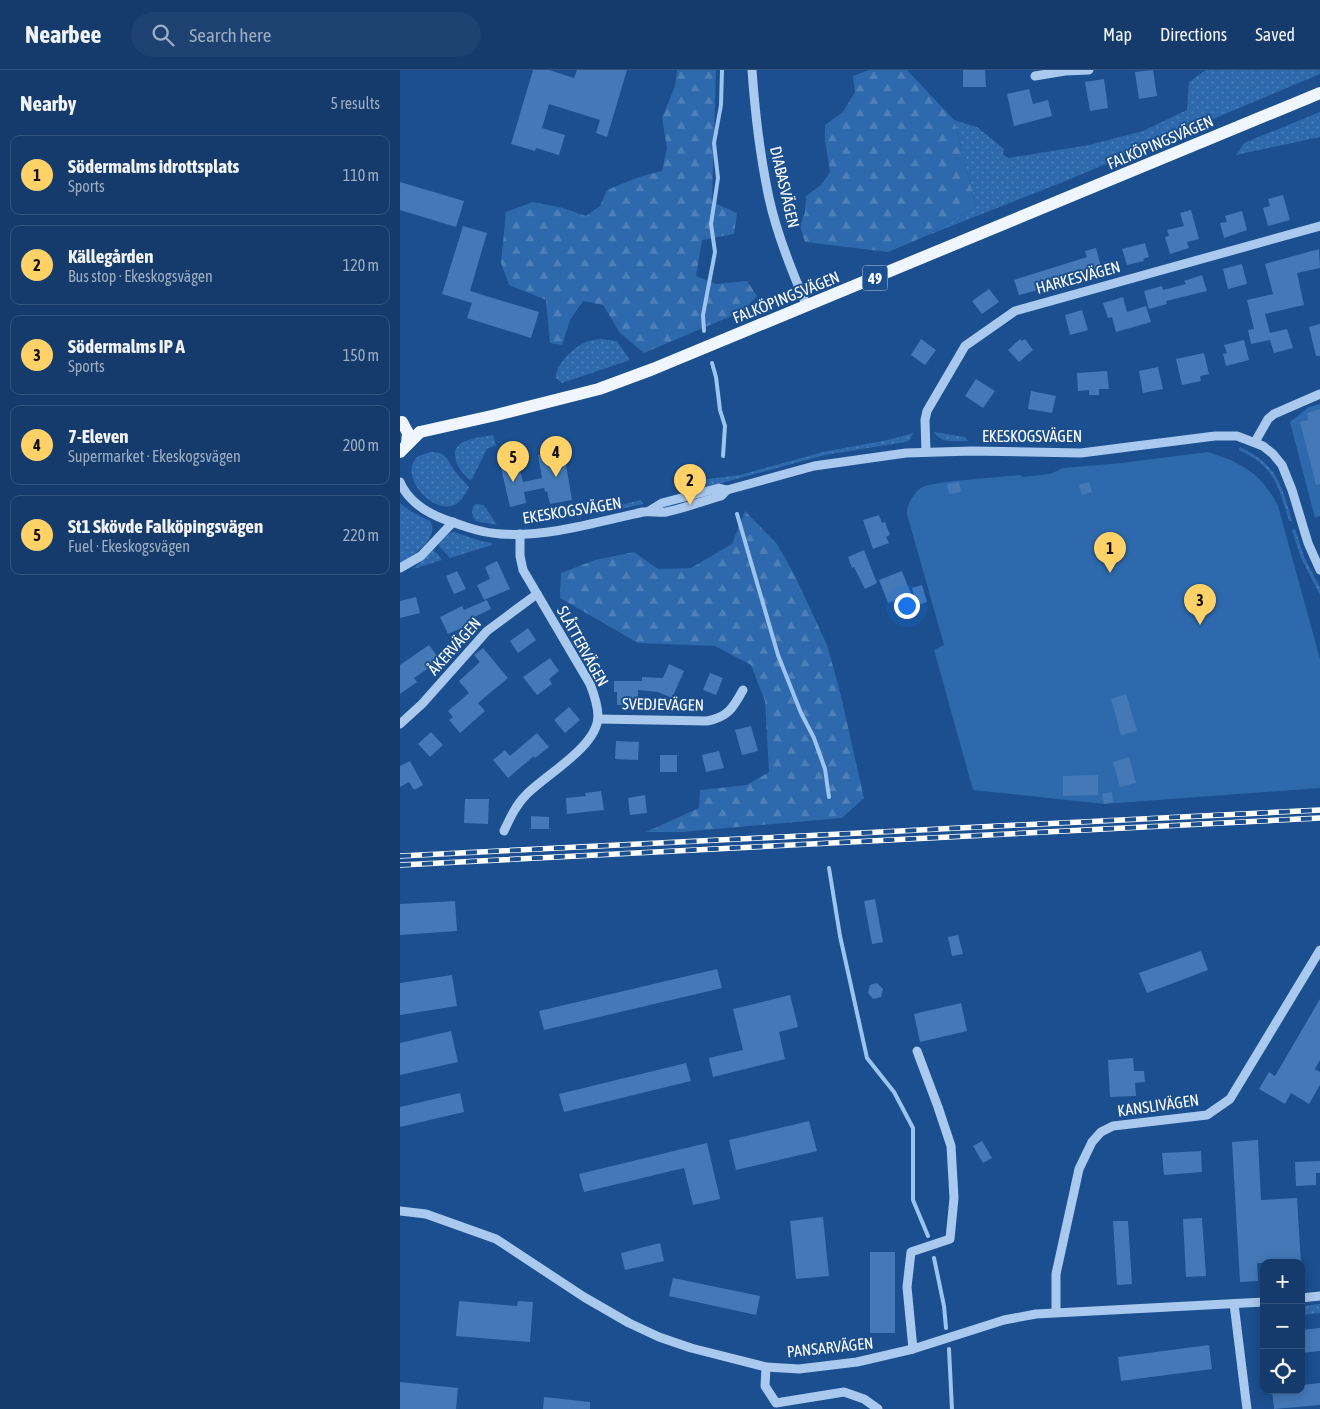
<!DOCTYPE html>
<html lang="en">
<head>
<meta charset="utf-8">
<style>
  :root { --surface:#143b6b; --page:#1d4271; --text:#f1f3f6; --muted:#9dadc1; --line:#33557e; --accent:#ffd166 }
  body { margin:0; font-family:"Asap Condensed",sans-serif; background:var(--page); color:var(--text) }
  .controls { position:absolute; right:15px; bottom:15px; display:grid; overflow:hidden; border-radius:10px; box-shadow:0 2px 12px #0003 }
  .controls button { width:45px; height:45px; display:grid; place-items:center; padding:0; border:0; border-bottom:1px solid var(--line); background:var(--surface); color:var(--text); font:25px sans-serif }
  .you { position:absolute; left:506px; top:535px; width:18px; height:18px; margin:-12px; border:4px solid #fff; border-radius:50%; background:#1a73e8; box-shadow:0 0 0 8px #1a73e833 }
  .badge { display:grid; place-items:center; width:32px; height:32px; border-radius:50%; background:var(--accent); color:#111; font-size:16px; font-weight:700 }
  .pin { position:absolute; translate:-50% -41px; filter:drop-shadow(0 1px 2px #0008) }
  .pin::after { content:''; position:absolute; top:26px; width:18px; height:15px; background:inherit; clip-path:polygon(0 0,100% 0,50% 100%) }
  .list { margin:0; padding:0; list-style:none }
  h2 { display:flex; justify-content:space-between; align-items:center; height:65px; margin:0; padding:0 20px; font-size:21px }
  h2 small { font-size:16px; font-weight:400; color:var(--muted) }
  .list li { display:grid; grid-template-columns:32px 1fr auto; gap:15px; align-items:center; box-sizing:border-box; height:80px; margin:0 10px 10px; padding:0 10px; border:1px solid var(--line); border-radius:10px }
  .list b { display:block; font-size:19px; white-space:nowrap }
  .list p { margin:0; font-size:16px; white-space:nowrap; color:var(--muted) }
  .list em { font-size:16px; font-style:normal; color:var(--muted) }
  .icon { flex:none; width:28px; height:28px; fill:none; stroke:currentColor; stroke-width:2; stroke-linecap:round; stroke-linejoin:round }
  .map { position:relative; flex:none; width:920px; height:1339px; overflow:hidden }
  header { display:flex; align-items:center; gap:30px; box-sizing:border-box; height:70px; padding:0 25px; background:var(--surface); border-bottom:1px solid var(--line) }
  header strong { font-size:24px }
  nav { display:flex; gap:28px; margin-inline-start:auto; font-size:18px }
  .search { width:350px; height:45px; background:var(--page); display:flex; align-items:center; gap:12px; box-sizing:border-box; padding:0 18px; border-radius:28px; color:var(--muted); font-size:19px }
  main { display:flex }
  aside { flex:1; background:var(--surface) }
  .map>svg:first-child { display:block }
  .grass { fill:url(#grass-dots) }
  .forest { fill:url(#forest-firs) }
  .park { fill:#2e69ad }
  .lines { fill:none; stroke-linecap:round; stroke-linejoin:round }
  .stream { stroke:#9cc4f0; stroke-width:4 }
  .building { fill:#4478b7 }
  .minor { stroke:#a9c9ee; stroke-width:9 }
  .major { stroke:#f0f6ff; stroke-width:12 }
  .rail-casing { stroke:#fff; stroke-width:5.5 }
  .rail { stroke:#1b4f8f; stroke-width:4; stroke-dasharray:11; stroke-linecap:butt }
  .labels { text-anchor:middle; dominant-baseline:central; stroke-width:4; stroke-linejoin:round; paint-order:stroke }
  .shield { fill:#1b4f8f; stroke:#bbcadd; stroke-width:1 }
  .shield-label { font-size:15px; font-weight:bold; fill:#fff }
  .street-label { font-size:16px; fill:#fff; stroke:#1b4f8f }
</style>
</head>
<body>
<header>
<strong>Nearbee</strong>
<div class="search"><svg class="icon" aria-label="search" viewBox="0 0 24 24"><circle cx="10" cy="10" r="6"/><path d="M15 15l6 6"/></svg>Search here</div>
<nav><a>Map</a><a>Directions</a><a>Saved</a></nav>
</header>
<main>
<aside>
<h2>Nearby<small>5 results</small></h2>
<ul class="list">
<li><span class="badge">1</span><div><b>Södermalms idrottsplats</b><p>Sports</p></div><em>110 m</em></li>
<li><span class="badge">2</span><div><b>Källegården</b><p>Bus stop · Ekeskogsvägen</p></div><em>120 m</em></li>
<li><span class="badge">3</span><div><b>Södermalms IP A</b><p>Sports</p></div><em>150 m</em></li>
<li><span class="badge">4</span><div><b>7-Eleven</b><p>Supermarket · Ekeskogsvägen</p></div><em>200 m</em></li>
<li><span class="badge">5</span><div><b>St1 Skövde Falköpingsvägen</b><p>Fuel · Ekeskogsvägen</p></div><em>220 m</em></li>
</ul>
</aside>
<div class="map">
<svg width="920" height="1339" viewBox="0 0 920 1339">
  <defs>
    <pattern id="grass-dots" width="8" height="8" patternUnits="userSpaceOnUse" patternTransform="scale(1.25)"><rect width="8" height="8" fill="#2e69ad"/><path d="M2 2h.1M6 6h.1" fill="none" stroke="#4d80b9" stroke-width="1.8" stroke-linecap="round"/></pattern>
    <pattern id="forest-firs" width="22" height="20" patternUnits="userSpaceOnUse" patternTransform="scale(1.25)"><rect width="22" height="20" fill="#2e69ad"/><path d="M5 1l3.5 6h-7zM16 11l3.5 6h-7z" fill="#4d80b9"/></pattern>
  </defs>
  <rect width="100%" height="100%" fill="#1b4f8f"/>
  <g class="grass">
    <polygon points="806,0 920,0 920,4 663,112 526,166 576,136 554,50 577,57 604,79 603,84 608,88 689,75 743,61 787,40 789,12"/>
    <polygon points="920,42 920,67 836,85 844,73"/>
    <path d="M200,269l17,2 13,19 -68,23 -6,-5c-2,-12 18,-31 28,-35 5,-3 11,-3 16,-4z"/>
    <path d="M534,362l31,5 3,4c-12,0 -27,3 -34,-9z"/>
    <polygon points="513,363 510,370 505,372 425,385 295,420 293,414 308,409 340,405 423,382 488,370"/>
    <path d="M93,365l3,10 -9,4 -15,30 -2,1c-7,-6 -14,-14 -15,-24 -2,-18 25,-18 38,-21z"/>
    <path d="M840,377c37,18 41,36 52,74h-3c-11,-36 -14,-54 -50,-71z"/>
    <path d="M30,382c18,0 16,7 25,19 4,6 9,10 14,16 -4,7 -8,17 -18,19 -21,5 -51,-29 -35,-48 3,-3 10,-4 14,-6z"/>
    <polygon points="241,430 243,434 198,444 197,441"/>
    <path d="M0,433l12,9 18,9c11,16 -18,36 -30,42z"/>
    <path d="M77,434l7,1 13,20 -21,-4c-4,-5 -5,-10 -2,-16z"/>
    <polygon points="895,459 905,489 920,517 920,525 901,488 892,460"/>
    <polygon points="54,462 81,471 92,473 92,475 50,488 39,476 39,474 48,464"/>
    <polygon points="33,480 38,484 42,490 13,499"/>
    <polygon points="920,1234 920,1243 901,1245 901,1236"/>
  </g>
  <g class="forest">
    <polygon points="277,0 316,0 312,132 337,143 334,164 302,170 296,206 316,214 347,211 357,226 343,241 244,283 220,263 203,235 183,231 170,250 162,275 150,273 146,230 109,215 101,193 106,142 133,132 163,138 186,146 200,136 207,120 239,107 262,101 267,78 262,48 275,16"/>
    <polygon points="469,0 507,0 554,50 576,136 526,166 488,182 405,172 400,156 405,142 406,126 421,115 430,102 425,70 425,55 443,42 455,22 453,6"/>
    <polygon points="345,441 377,474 395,506 427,575 440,622 464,728 442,748 281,762 246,762 299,738 300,720 347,715 369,702 365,631 351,595 315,576 238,573 160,528 161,503 195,490 234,482 258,499 291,498 332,474"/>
  </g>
  <g class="park">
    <polygon points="920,334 920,446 915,448 890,352 909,337"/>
    <path d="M808,382c33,10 54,22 70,54l42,153v129l-216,16 -131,-14 -39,-140 10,-5 -37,-131c-1,-9 7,-21 14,-26 9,-7 83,-11 99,-13l3,2 27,-3 13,-6 59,-5z"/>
  </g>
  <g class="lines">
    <g class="stream">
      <polyline points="304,261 303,245 315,182 311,154 318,108 314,73 321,35 322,0"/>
      <polyline points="312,293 316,307 320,340 325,356 323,386"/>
      <polyline points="337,444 378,585 401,643 414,668 425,699 429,727"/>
      <polyline points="429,798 440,866 467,988 494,1022 513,1058 513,1130 528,1166"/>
      <polyline points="534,1188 544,1236 546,1258"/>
      <polyline points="549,1279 552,1339"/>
    </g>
  </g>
  <g class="building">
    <polygon points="133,0 149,0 174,8 177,0 227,0 207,67 196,63 200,50 149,34 142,58 165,65 159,85 136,78 135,81 111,74"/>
    <polygon points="563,0 585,0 586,17 563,17"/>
    <polygon points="753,0 757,26 739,29 735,2"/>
    <polygon points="704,9 708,38 690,41 685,12"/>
    <polygon points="629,19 633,34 648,30 652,46 614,56 607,24"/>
    <polygon points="0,112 64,131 56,157 0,140"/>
    <polygon points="883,125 890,150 868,156 863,138 870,136 868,129"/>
    <polygon points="791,140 799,169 787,172 789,178 770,184 765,167 769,166 767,160 784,156 780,143"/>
    <polygon points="842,141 847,160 824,168 820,153 827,152 825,146"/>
    <polygon points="63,156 87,163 70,221 139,242 131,268 67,248 72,233 42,224"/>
    <polygon points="745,173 749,187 743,189 744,191 727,195 722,179"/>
    <polygon points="696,178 702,201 677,209 676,204 641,213 642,219 619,225 614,210 687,187 685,181"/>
    <polygon points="919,179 920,198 897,203 904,235 865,244 870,263 887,259 893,278 874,283 870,270 851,274 848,260 854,259 847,230 873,224 865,194"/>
    <polygon points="842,194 847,214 828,219 823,199"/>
    <polygon points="802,205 807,221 766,231 767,234 749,239 744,221 762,216 763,220 786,214 784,211"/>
    <polygon points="589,219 599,232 582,244 572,231"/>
    <polygon points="723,227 727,242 746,236 751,252 716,262 712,247 708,248 703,233"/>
    <polygon points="682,240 688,260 670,265 665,245"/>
    <polygon points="920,254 920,286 916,286 909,257"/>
    <polygon points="521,269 536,280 525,295 511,285"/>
    <polygon points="620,269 622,271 625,269 633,280 619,292 608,280"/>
    <polygon points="844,270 849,290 826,296 823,284 827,283 824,275"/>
    <polygon points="804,283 809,304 800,306 801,311 782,315 776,289"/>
    <polygon points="758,297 763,319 743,323 739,301"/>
    <polygon points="707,301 709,319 699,319 699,325 689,325 689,320 678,321 677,303"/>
    <polygon points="576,309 595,321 583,338 565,326"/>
    <polygon points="631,321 656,326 652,343 628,339"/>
    <polygon points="920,339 920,414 916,415 900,352 908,350 907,343"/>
    <polygon points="155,382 156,385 164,383 172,430 150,434 147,421 145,422 144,418 124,422 126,433 110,437 99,389 116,385 123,412 142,408 138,385"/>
    <polygon points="559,412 561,422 549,424 547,414"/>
    <polygon points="689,412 692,422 682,425 679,415"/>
    <polygon points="479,445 482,453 485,452 490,465 486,467 489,473 473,479 463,450"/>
    <polygon points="464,480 477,513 465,519 454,497 452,498 448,487"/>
    <polygon points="97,491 110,519 84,530 77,515 90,509 85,497"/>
    <polygon points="57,501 66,519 54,524 46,506"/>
    <polygon points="502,501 511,524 488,533 479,510"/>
    <polygon points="522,515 527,532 517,535 512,518"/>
    <polygon points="16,527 20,543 0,548 0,531"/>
    <polygon points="87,530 91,539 68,550 70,554 48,564 40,547 62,536 64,540"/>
    <polygon points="128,558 136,570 118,583 110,571"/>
    <polygon points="29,575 40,590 14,608 17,612 0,624 0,595"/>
    <polygon points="83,578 108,608 78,633 85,641 60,663 49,650 53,647 48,641 69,623 59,611 80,592 74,585"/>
    <polygon points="150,588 159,601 149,609 152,614 137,625 123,607"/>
    <polygon points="269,594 284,601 272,628 258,622 238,620 238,635 217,635 217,622 214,622 214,611 242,611 242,607 263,608"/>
    <polygon points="310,603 323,608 316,625 303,620"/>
    <polygon points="726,624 737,661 721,665 711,629"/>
    <polygon points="169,637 180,650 165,663 154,650"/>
    <polygon points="351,656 358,681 342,685 335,660"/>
    <polygon points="31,662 43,675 30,687 18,674"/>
    <polygon points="137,663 149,677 135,688 134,686 108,708 93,690 105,680 110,686"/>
    <polygon points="216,671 239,672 238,690 215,689"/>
    <polygon points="319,681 324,698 306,702 302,685"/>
    <rect x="260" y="685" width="17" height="17"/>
    <polygon points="729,687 736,713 720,717 713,692"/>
    <polygon points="10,691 23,715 14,720 9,712 0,717 0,696"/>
    <polygon points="698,705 698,725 663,726 663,706"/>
    <polygon points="201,721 204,740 167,744 166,728 186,726 185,723"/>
    <polygon points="712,722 713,732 704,734 702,724"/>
    <polygon points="245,725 247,743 230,745 228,728"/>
    <polygon points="65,729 89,729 88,754 64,753"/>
    <polygon points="131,746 149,747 149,759 131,759"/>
    <polygon points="475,829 483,872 472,874 464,831"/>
    <polygon points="55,831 57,861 0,865 0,834"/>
    <polygon points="558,865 563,884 552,886 548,867"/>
    <polygon points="801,881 808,900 747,923 739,903"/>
    <polygon points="317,899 322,918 144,960 139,941"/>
    <polygon points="52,905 57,936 0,945 0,913"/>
    <polygon points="477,913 483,919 481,927 473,929 468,923 470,915"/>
    <polygon points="390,925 398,957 379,962 385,989 313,1007 309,988 343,980 333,939"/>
    <polygon points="920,929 920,990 915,999 920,1002 920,1015 909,1034 891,1023 885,1034 859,1019 869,1002 875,1006"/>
    <polygon points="561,933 567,961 520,972 514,944"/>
    <polygon points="51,961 58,992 0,1005 0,973"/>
    <polygon points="733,988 734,1001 744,1001 745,1012 735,1013 736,1026 710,1027 708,990"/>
    <polygon points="286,993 291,1011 164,1042 159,1024"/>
    <polygon points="60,1023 64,1042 0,1057 0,1037"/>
    <polygon points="409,1051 417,1081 336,1100 329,1070"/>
    <polygon points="858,1070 861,1130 897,1128 901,1193 857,1193 858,1211 840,1212 832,1072"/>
    <polygon points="582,1071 592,1088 583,1093 573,1076"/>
    <polygon points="307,1073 320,1129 293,1135 284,1098 184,1122 179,1104"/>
    <polygon points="801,1081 802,1102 764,1105 762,1083"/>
    <polygon points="920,1091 920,1103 916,1103 916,1115 896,1116 895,1092"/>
    <polygon points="423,1147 429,1206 396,1209 390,1151"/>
    <polygon points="802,1148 806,1206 786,1207 783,1149"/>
    <polygon points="713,1151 728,1151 732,1214 717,1215"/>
    <polygon points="260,1173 264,1191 225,1200 221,1183"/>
    <rect x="470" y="1182" width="25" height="81"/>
    <polygon points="273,1208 360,1226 356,1245 269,1226"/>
    <polygon points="59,1231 117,1236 118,1231 133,1232 130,1272 56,1266"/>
    <polygon points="920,1258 920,1281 901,1283 901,1260"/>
    <polygon points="809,1275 812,1299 721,1311 718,1287"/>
    <polygon points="0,1312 58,1318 56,1339 0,1339"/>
    <polygon points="920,1313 920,1335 874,1339 872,1320 901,1320 901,1315"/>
    <polygon points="144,1327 190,1332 190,1339 143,1339"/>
  </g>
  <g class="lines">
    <g class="minor">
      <path d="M352,0c3,43 8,86 17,128 8,37 23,74 38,108"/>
      <polyline points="635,6 665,1 689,0"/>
      <polyline points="855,372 868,349 874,344 920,324"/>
      <polyline points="526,382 525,350 527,341 565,276 615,241 920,156"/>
      <path d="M0,412c8,19 27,31 46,38 17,6 36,13 55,14 48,3 96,-12 142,-22 8,-1 16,1 23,0 19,-4 37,-11 55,-16l6,-6 87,-24 92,-13 66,-2 109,2 134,-17h22l26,10 10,8 9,11 10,25 16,53 12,27"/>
      <polyline points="249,441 262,433 319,418 327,420"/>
      <polyline points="0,498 21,486 53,452"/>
      <path d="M198,649l109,2c21,-4 26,-13 36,-31"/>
      <polyline points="0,654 22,634 87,561 137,524"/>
      <path d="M104,761c6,-13 12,-26 22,-36 19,-20 71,-48 72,-78 0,-11 -4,-23 -8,-33l-67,-114 -3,-14v-22"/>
      <polyline points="0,1141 26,1144 96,1169 184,1227 229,1253 259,1267 291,1278 366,1297 399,1299 457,1292 513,1279 604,1250 636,1244 864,1232"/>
      <polyline points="901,1228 920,1226"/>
      <polyline points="834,1234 847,1339"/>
      <polyline points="656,1242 656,1204 679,1099 692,1072 701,1062 713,1056 807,1045 830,1029 920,880"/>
      <polyline points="513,1279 507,1217 511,1182 550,1169 554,1128 551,1076 538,1037 517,981"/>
      <polyline points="366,1297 365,1316 376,1333 444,1322 464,1329 478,1339"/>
    </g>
    <g class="major">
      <polyline points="2,352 8,363 7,374"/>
      <polyline points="20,362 96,345 199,319 253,299 920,23"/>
      <polyline points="0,382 20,362"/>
    </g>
    <defs>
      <g id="rail">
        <polyline points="0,786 920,740"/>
        <polyline points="0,795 920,748"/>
      </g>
    </defs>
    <use href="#rail" class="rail-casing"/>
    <use href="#rail" class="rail"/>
  </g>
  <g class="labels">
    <rect class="shield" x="462.5" y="195.5" width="25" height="25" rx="4"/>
    <g class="shield-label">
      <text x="475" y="208">49</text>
    </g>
    <g class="street-label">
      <text transform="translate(760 72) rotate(-23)">FALKÖPINGSVÄGEN</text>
      <text transform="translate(385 117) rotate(77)">DIABASVÄGEN</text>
      <text transform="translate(678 207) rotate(-15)">HARKESVÄGEN</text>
      <text transform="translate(386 227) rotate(-22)">FALKÖPINGSVÄGEN</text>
      <text x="632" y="366">EKESKOGSVÄGEN</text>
      <text transform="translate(172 440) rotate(-9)">EKESKOGSVÄGEN</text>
      <text transform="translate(54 576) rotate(-48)">ÅKERVÄGEN</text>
      <text transform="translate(183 576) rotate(61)">SLÅTTERVÄGEN</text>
      <text transform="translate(263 634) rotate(1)">SVEDJEVÄGEN</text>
      <text transform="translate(758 1035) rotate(-8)">KANSLIVÄGEN</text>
      <text transform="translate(430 1277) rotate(-6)">PANSARVÄGEN</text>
    </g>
  </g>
</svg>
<div class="controls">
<button>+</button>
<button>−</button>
<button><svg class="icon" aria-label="locate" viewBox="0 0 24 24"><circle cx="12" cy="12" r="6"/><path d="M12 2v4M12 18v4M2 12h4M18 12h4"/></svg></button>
</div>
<div class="you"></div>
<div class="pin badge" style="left:710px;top:503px">1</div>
<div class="pin badge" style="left:290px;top:435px">2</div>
<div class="pin badge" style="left:800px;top:555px">3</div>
<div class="pin badge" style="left:156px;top:407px">4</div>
<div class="pin badge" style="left:113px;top:412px">5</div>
</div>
</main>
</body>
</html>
